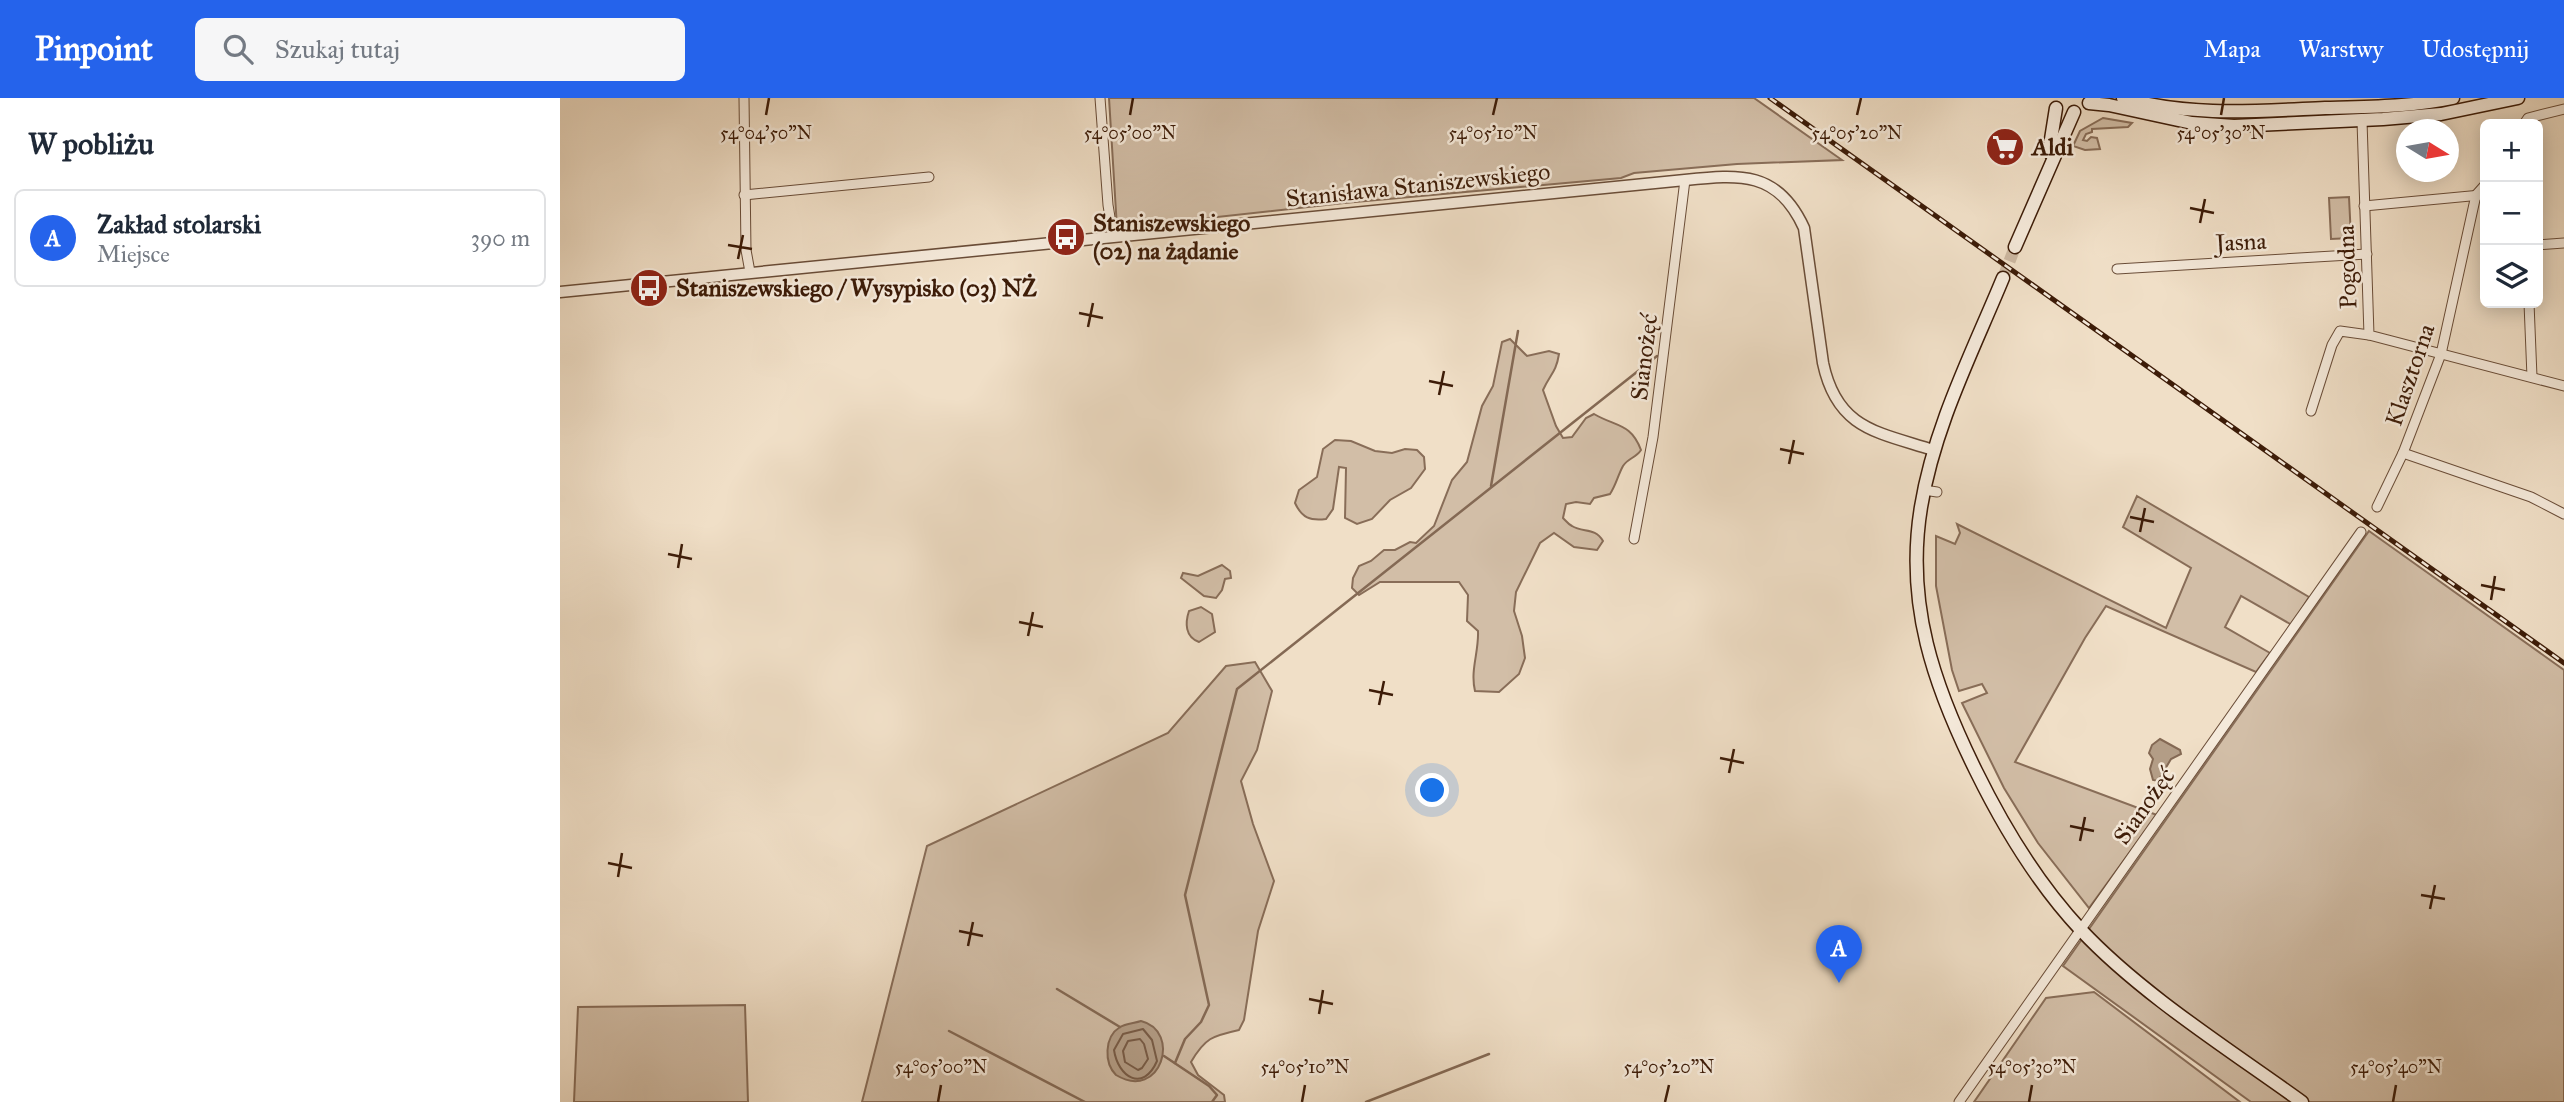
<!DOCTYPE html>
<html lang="pl">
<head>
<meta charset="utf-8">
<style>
  :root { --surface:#fff; --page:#f6f6f7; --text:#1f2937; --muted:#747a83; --line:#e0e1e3; --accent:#2563eb }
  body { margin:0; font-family:"IM FELL Great Primer",serif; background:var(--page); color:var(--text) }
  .controls { position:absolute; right:21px; top:21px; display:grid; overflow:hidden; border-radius:10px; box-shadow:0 4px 18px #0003 }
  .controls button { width:63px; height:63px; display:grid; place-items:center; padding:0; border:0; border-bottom:2px solid var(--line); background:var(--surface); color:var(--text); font:35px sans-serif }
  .compass { position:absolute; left:1836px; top:21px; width:63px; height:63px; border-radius:50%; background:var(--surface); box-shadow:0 4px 18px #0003; rotate:101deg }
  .you { position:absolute; left:873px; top:693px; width:24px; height:24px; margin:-18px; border:5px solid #fff; border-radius:50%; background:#1a73e8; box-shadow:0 0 0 10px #1a73e833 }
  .badge { display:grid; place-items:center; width:46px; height:46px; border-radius:50%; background:var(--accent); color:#fff; font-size:23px; font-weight:700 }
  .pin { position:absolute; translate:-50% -58px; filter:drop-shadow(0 2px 4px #0008) }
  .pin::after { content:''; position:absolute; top:37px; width:24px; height:21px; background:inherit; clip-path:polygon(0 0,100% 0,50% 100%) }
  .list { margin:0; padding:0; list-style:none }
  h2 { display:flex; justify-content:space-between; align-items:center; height:91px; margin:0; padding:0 28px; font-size:30px }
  h2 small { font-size:23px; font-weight:400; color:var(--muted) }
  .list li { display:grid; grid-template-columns:46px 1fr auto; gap:21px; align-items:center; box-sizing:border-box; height:98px; margin:0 14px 14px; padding:0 14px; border:2px solid var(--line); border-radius:10px }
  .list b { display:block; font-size:26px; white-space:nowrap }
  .list p { margin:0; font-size:23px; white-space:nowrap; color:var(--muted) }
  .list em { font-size:23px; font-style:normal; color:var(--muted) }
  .icon { flex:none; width:38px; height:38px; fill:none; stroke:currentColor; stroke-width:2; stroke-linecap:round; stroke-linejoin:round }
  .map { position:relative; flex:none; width:2004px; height:1004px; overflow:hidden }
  header { display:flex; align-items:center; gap:42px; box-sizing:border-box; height:98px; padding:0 35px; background:var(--accent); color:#fff }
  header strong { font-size:33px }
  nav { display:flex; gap:38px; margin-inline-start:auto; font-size:24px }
  .search { width:490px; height:63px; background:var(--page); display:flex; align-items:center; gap:18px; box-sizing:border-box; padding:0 24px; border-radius:10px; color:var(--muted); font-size:26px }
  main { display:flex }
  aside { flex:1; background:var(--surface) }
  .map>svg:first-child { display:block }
  .green { fill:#d2bea7; stroke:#886d58; stroke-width:2 }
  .water { fill:#b39d86; stroke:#846954; stroke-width:2 }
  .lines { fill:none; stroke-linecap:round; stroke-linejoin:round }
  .shore { stroke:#785c47; stroke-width:2 }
  .stream { stroke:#846954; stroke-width:2.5 }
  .secondary-tunnel { stroke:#ccb8a1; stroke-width:12; stroke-dasharray:12 6; stroke-linecap:butt }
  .minor-casing { stroke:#6a4d38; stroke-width:11 }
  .tertiary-casing { stroke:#6a4d38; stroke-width:13 }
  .secondary-casing { stroke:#3d1c08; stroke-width:15 }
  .minor { stroke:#f5eadb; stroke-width:9 }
  .tertiary { stroke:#f5eadb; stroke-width:10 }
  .secondary { stroke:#f5eadb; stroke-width:12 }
  .rail-casing { stroke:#3d1c08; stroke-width:5 }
  .rail { stroke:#f5eadb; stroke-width:2.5; stroke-dasharray:8; stroke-linecap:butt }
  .ticks { fill:none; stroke:#3d1c08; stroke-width:2.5 }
  .labels { text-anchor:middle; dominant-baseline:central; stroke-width:5; stroke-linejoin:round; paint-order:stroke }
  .poi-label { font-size:24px; font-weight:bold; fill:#3d1c08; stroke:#f5eadb; text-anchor:start }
  .street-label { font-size:24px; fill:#3d1c08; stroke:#f5eadb }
  .ticks-label { font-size:18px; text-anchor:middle; fill:#3d1c08; stroke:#f5eadb; stroke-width:5; stroke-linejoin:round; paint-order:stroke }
</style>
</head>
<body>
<header>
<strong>Pinpoint</strong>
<div class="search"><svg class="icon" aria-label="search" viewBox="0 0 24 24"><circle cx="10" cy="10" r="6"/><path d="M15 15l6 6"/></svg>Szukaj tutaj</div>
<nav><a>Mapa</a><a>Warstwy</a><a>Udostępnij</a></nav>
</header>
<main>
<aside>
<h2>W pobliżu<small></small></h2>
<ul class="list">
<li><span class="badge">A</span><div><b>Zakład stolarski</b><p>Miejsce</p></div><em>390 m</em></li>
</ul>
</aside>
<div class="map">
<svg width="2004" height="1004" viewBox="0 0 2004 1004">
  <rect width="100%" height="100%" fill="#f0dfc7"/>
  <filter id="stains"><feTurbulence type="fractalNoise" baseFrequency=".00286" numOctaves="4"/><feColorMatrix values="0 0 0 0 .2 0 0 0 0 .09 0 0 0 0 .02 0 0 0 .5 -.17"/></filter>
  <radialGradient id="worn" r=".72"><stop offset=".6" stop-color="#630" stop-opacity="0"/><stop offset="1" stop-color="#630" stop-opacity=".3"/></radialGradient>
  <g class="green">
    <polygon points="549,0 1194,0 1282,62 1177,66 1074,75 1061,80 784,105 557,130"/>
    <polygon points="1543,20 1572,25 1568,29 1532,31 1532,34 1526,36 1523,42 1527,43 1531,39 1537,40 1540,51 1525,52 1513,48 1520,33"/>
    <polygon points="1789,99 1791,140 1771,141 1769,100"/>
    <path d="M950,241l17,17 22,-5 10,3c-3,19 -9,20 -16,36l13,36 7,12 9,-1 14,-19 8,-4c22,13 37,9 47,36 -5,8 -13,8 -18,16 -5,9 -7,19 -13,28l-16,4 -4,6 -14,-2 -10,2 -3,14c3,3 5,6 9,8 11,7 23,1 31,15l-6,9 -23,-3 -20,-14 -14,10 -24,49 -2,19 8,25 3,22 -6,16 -20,18 -24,-1c-5,-21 4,-39 3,-60l-11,-10 1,-26 -9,-13h-79l-21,13 -7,-7 1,-10 6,-12 12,-5 13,-11h11l15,-8 6,1 18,-17 18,-46 15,-18 15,-56 11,-20 9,-44z"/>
    <path d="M775,342l16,1 24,10 17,2 13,-4 12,1 7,7 1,12 -14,19 -21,12 -18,19 -15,5 -12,-6 1,-50 -7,-1 -6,42 -7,10c-16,2 -24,-1 -31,-16l4,-13 18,-13 6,-28z"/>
    <polygon points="1577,398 1749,499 1732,527 1681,498 1665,529 1710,555 1696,574 1546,508 1525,540 1455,664 1597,717 1529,810 1478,745 1444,690 1402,605 1427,595 1422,586 1399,593 1392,572 1376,488 1376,438 1395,446 1400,435 1397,426 1606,530 1631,470 1563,429"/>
    <polygon points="1809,433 2004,572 2004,1004 1691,1004 1503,868"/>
    <polygon points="662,467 670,473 671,480 665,481 662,492 656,500 644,498 621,480 623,475 638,478"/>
    <path d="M641,509l11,7 3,18 -16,10c-14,-5 -14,-19 -10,-31z"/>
    <path d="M695,564l17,29 -15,59 -16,31 12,43 21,57 -16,50 -14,89 -5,10c-27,6 -34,8 -48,32l7,13 26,20 1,7h-363l65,-256 241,-113 58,-67z"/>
    <polygon points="1534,894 1680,1004 1414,1004 1486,900"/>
    <polygon points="185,907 188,1004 14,1004 18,909"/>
  </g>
  <g class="water">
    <polygon points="1600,641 1620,652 1621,656 1611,661 1598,683 1593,682 1590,671 1593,661 1589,655 1592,647"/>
    <path d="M581,923c41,10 20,81 -25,54 -12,-12 -12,-38 4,-48 5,-3 15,-4 21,-6z"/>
  </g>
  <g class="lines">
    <g class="shore">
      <path d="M583,931l9,11 5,21c-14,32 -39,16 -43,-11l9,-16z"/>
      <polygon points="580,941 584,946 588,961 582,970 578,972 565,964 563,953 568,943"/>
    </g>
    <g class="stream">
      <polyline points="931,388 958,233"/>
      <polyline points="497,891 560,929"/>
      <polyline points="389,933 525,1004"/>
      <polyline points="604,958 649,988 657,997 652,1004"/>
      <polyline points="615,965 625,941 641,924 649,907 625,797 677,591 1097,258"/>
      <polyline points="806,1004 929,956"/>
    </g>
    <polyline class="secondary-tunnel" points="1443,180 1455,149"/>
    <defs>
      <g id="minor">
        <polyline points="184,0 186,152 190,174"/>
        <polyline points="540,0 548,107 553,138"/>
        <polyline points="1802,23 1809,237 2004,288"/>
        <polyline points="1964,26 1968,20 2004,11"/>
        <polyline points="184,97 369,79"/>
        <polyline points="1804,108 1921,97"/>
        <polyline points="1978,147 2004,145"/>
        <polyline points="1557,171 1807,156"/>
        <polyline points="1969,205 1972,279"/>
        <polyline points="1751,313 1772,247 1780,233 1809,237"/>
        <polyline points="1843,355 1971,399 2004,416"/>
        <polyline points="1364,392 1377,394"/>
        <polyline points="1817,409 1843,355 1881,256 1916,97 1925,87"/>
        <polyline points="1074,441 1093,339 1125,82"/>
        <polyline points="1399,1004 1801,434"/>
      </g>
      <path id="tertiary" d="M0,194l1125,-112c55,-6 93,-9 119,48l19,135c14,66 54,69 110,87"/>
      <g id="secondary">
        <path d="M1563,0c67,19 134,13 202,10 42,-1 86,-1 128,-10"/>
        <polyline points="1529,5 1549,7 1632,25 1674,28 1823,21 1881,16 1958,0"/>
        <polyline points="1489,54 1496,10"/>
        <polyline points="1455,149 1514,14"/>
        <path d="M1443,180c-31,75 -69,149 -82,229 -16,97 13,179 55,264 28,57 61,112 105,159 60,64 149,120 221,172"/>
      </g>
    </defs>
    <use href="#minor" class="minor-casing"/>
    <use href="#tertiary" class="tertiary-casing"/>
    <use href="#secondary" class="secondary-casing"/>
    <use href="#minor" class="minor"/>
    <use href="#tertiary" class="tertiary"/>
    <use href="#secondary" class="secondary"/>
    <defs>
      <polyline id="rail" points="1210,0 2004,565"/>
    </defs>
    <use href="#rail" class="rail-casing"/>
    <use href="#rail" class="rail"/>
  </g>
  <path class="ticks" d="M206,17l3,-17M570,17l3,-17M933,17l4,-17M1297,17l4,-17M1661,17l3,-17M1630,110l24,5M1640,125l5,-24M168,147l24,4M178,161l5,-24M519,215l24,5M528,229l5,-24M869,283l24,5M879,297l5,-24M1220,351l24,5M1229,366l5,-24M1570,419l24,5M1580,434l5,-24M108,456l24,5M118,470l4,-24M1921,487l24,5M1931,502l4,-24M459,524l24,5M468,538l5,-24M809,592l24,5M819,607l5,-24M1160,660l24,5M1169,675l5,-24M1510,728l24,5M1520,743l5,-24M48,765l24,5M58,779l4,-24M1861,797l24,4M1870,811l5,-24M399,833l24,5M408,848l5,-24M749,901l24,5M759,916l4,-24M378,1004l3,-17M742,1004l3,-17M1105,1004l4,-17M1469,1004l3,-17M1833,1004l3,-17"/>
  <defs>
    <symbol id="supermarket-disc" viewBox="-11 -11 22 22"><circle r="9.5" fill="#8f2418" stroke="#f5eadb"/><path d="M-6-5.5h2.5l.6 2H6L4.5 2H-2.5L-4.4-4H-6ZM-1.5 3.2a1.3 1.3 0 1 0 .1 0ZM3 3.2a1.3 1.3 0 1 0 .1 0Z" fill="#fff"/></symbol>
    <symbol id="bus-disc" viewBox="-11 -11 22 22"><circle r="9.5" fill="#8f2418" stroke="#f5eadb"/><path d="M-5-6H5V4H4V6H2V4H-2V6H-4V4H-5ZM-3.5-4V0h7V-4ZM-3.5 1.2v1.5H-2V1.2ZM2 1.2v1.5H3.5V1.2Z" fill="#fff"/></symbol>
  </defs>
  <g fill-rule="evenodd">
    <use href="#supermarket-disc" x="1423" y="27" width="44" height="44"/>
    <use href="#bus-disc" x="484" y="117" width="44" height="44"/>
    <use href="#bus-disc" x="67" y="168" width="44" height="44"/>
  </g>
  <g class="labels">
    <g class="poi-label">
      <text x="1472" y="49">Aldi</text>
      <text x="533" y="125">Staniszewskiego<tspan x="533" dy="28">(02) na żądanie</tspan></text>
      <text x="116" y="190">Staniszewskiego / Wysypisko (03) NŻ</text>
    </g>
    <g class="street-label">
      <text transform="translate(858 87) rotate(-6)">Stanisława Staniszewskiego</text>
      <text transform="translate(1681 144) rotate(-3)">Jasna</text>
      <text transform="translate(1787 169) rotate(-92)">Pogodna</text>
      <text transform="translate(1084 259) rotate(-83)">Sianożęć</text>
      <text transform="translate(1850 277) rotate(-71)">Klasztorna</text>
      <text transform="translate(1584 708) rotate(-55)">Sianożęć</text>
    </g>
  </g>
  <g class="ticks-label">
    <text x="206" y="41">54°04'50"N</text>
    <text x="570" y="41">54°05'00"N</text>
    <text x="933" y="41">54°05'10"N</text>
    <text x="1297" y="41">54°05'20"N</text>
    <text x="1661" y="41">54°05'30"N</text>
    <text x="381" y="975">54°05'00"N</text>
    <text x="745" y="975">54°05'10"N</text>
    <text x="1109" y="975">54°05'20"N</text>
    <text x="1472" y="975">54°05'30"N</text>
    <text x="1836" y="975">54°05'40"N</text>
  </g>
  <rect width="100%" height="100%" filter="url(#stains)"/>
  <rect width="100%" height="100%" fill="url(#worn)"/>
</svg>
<div class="controls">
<button>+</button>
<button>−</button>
<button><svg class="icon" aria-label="layers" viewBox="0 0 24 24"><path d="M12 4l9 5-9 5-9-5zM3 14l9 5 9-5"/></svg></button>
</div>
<svg class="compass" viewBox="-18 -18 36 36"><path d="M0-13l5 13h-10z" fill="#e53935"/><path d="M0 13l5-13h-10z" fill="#747a83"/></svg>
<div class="you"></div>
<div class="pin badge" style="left:1279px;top:885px">A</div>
</div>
</main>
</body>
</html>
